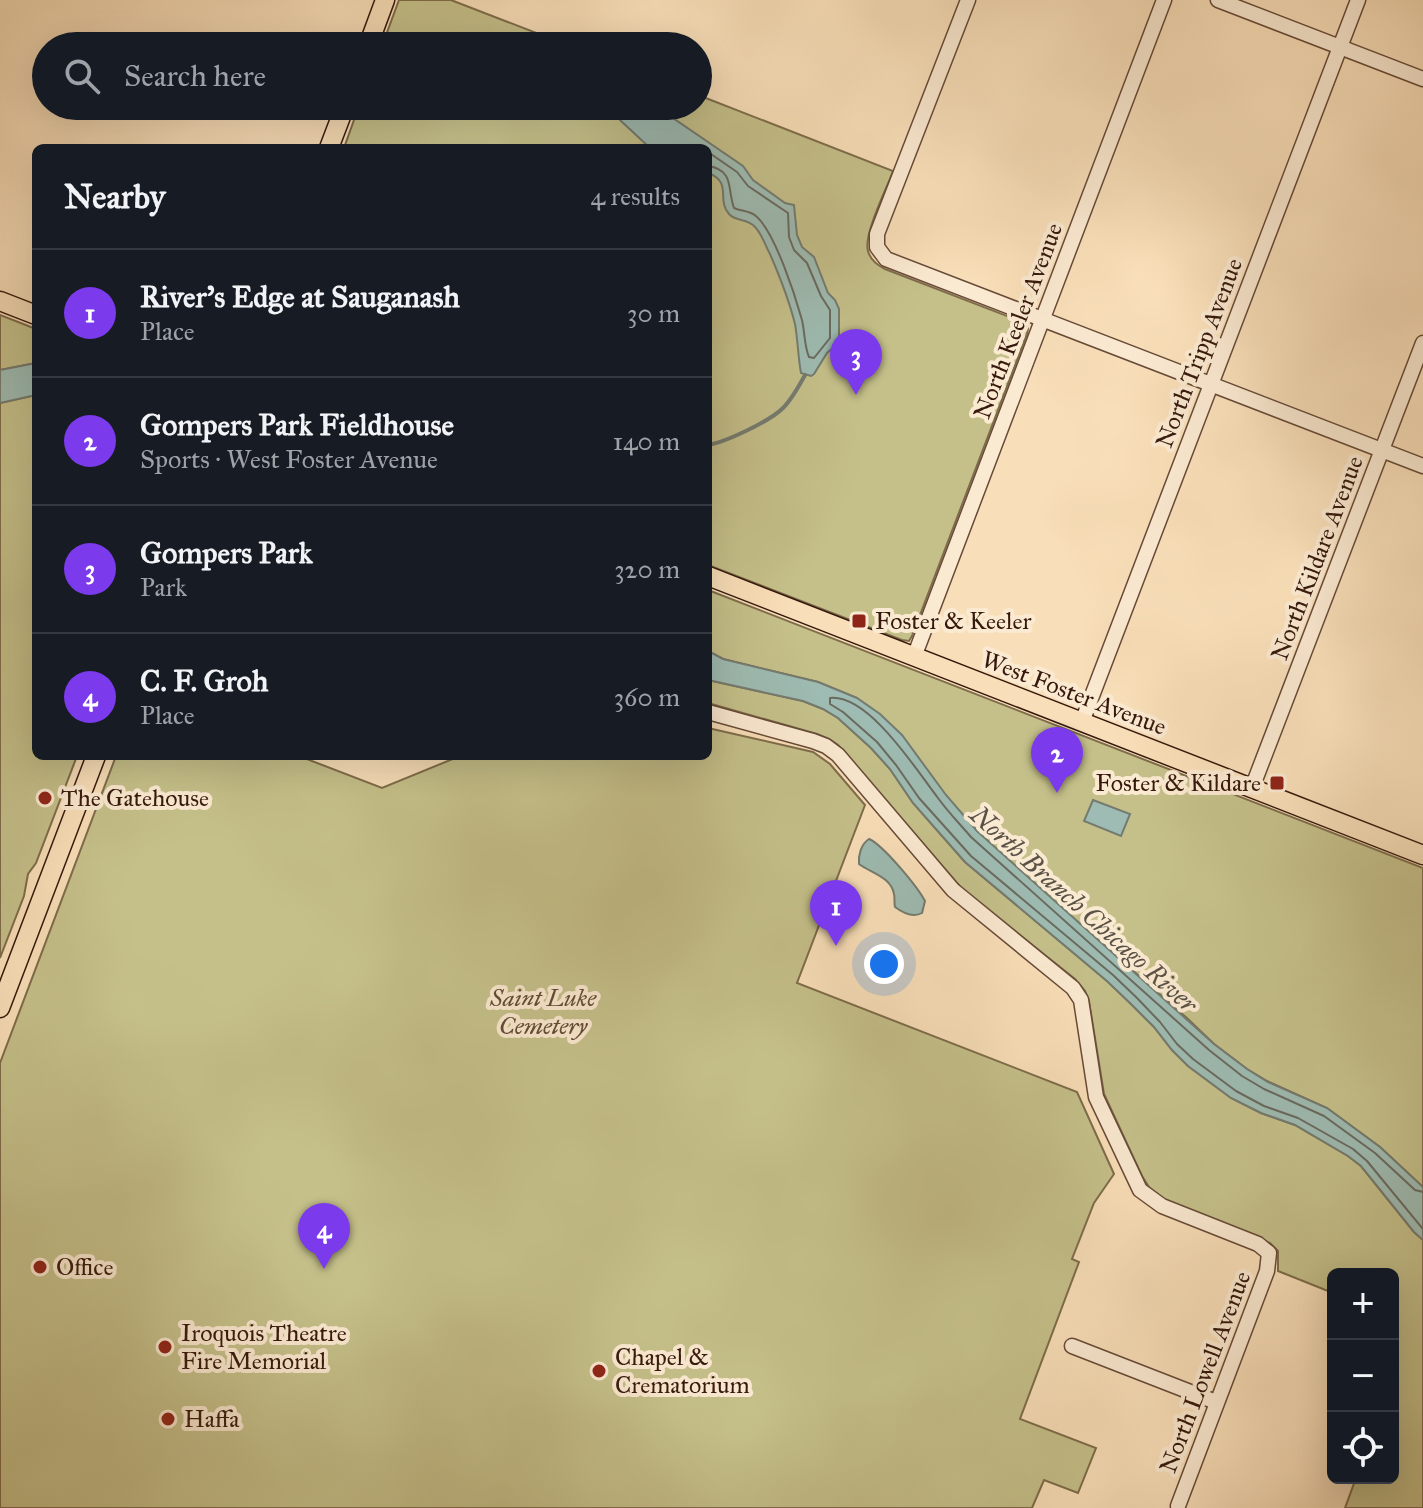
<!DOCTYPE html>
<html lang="en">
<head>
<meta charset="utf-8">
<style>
  :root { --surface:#171b24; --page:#242831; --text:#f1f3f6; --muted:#9ea1a6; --line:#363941; --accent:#7c3aed }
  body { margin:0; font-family:"IM FELL Great Primer",serif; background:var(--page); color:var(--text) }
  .controls { position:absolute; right:24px; bottom:24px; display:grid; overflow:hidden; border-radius:12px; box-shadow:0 8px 32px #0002 }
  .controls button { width:72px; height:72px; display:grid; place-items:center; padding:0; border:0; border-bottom:2px solid var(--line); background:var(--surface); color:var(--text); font:40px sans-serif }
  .you { position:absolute; left:884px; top:964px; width:28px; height:28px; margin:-20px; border:6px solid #fff; border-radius:50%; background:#1a73e8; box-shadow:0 0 0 12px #1a73e833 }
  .badge { display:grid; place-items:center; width:52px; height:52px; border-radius:50%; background:var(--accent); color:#fff; font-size:26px; font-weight:700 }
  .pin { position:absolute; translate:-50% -66px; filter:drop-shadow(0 2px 4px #0008) }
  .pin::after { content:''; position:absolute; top:42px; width:28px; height:24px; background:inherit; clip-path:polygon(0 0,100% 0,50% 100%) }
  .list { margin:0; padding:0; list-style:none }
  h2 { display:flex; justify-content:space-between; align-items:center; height:104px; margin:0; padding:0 32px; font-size:34px }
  h2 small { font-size:26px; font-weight:400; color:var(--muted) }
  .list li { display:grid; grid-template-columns:52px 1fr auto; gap:24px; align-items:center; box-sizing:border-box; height:128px; padding:0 32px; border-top:2px solid var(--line) }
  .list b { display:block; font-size:30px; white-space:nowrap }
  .list p { margin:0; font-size:26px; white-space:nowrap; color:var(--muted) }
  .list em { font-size:26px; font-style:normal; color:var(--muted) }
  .icon { flex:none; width:44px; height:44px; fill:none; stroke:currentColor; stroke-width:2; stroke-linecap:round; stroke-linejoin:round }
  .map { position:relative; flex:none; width:1423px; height:1508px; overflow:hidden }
  .search { position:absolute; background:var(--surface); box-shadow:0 8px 32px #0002; left:32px; top:32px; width:680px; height:88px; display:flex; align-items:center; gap:20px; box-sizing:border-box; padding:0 28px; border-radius:44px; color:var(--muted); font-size:30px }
  .panel { position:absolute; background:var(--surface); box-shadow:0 8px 32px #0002; left:32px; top:144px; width:680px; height:616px; border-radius:12px }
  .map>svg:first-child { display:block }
  .green { fill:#c5c08a; stroke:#7e6c4b; stroke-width:2 }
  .water { fill:#9ebcb3; stroke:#747b70; stroke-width:2 }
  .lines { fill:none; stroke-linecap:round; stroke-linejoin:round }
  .shore { stroke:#6a6a60; stroke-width:2 }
  .stream { stroke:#747b70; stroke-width:4 }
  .minor-casing { stroke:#674a37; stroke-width:17 }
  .major-casing { stroke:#36190c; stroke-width:21 }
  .minor { stroke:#fbead2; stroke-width:14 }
  .major { stroke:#f9dfb9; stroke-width:18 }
  .poi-dot { fill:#8f2418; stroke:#fbead2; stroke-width:3 }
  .labels { text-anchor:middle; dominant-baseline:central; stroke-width:8; stroke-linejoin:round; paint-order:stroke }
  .street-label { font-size:24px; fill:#36190c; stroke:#fbead2 }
  .poi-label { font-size:24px; fill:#36190c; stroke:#fbead2; text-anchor:start }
  .park-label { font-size:24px; font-style:italic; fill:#614b32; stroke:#fbead2 }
  .water-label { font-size:26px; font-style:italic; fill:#5a5246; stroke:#fbead2 }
</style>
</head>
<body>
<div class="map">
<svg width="1423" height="1508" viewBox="0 0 1423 1508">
  <rect width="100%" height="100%" fill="#f9dfb9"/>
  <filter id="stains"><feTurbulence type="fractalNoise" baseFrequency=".0025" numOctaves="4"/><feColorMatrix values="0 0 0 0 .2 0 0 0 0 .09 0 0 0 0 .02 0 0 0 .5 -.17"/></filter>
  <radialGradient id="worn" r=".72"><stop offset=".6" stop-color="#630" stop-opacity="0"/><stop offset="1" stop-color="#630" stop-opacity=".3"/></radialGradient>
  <g class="green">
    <polygon points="399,0 451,0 570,46 382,46"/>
    <path d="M698,95l195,76c-6,17 -30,64 -25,80 2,8 9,14 17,18l140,54 3,6 -1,5 -115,302 -3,5 -7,-1 -194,-75v-417h-364l15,-42h339z"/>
    <polygon points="0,315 36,329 36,363 0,370"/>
    <polygon points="36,395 36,756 77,756 36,863 28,874 24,896 0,958 0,403"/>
    <polygon points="708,590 1423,868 1423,1187 1380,1147 1327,1108 1267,1081 1247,1069 1214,1044 1188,1019 999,853 977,831 857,698 818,682 723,659 708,651"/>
    <polygon points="708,680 803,701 823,709 838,718 871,748 890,769 913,803 965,862 1107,981 1131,1004 1154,1027 1172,1050 1188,1066 1231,1098 1261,1113 1295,1125 1348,1156 1361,1166 1414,1232 1423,1240 1423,1508 1345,1508 1356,1478 1393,1478 1393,1274 1333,1274 1333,1293 1278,1271 1278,1251 1270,1243 1167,1202 1149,1187 1142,1176 1104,1094 1089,1001 1085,991 1075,979 963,890 838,745 829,739 817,734 708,703"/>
    <polygon points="708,728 813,752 830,764 865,805 797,983 1077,1092 1114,1174 1094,1203 1072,1259 1079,1262 1020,1419 1096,1448 1078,1493 1044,1480 1032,1508 0,1508 0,1063 116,756 299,756 382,788 460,756 708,756"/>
  </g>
  <g class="water">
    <path d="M605,106h41l18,6 79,54 10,14 32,23 9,2 3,30 5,12 12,10 14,36 7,7 4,9v30l-5,8 -7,6 -13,21 -3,2 -10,-3c-3,-16 -3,-32 -6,-49 -6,-24 -15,-47 -25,-70 -5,-9 -8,-20 -15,-27 -8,-9 -19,-5 -26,-13 -13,-14 4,-32 -21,-41v-25h-58z"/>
    <polygon points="36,363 36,395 0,403 0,370"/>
    <polygon points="708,651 723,659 818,682 857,698 880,714 902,735 946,795 977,831 1214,1044 1247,1069 1268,1082 1327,1108 1380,1147 1423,1187 1423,1240 1414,1232 1361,1166 1348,1156 1295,1125 1261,1113 1231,1098 1188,1066 1172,1050 1154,1027 1131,1004 1107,981 965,862 913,803 890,769 871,748 838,718 823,709 803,701 708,680"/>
    <polygon points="1093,800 1130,814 1121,836 1084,821"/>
    <path d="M869,839c14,6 48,47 56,62l-3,12c-9,5 -19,0 -27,-6 -1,-4 0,-8 -1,-13 -3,-17 -23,-21 -35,-30 -1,-8 2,-20 10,-25z"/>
  </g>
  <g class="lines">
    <g class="shore">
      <path d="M708,152l29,20 11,14 40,27 1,24 5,13 13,13 14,33 9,14v28l-16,20 -5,-1c-5,-12 -4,-24 -7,-37 -7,-25 -27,-87 -45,-103 -7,-7 -15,-5 -23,-9 -7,-18 1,-38 -26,-42"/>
      <path d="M1423,1192l-8,-2 -40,-37 -51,-37 -60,-27 -22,-13 -33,-26 -238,-213c-11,-13 -23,-25 -33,-39 -21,-27 -69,-104 -108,-100v6l13,8 34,30 19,23 23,33 52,58 142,119 24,23 23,24 17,22 16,15 43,32 28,15 34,12 55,31 14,12 56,68"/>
    </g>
    <path class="stream" d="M708,445c18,-3 62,-24 75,-37 9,-9 16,-22 22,-33"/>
    <defs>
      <g id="minor">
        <polyline points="968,0 877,234 877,247 886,259 1423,466"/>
        <polyline points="1218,0 1423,79"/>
        <polyline points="914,657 1164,0"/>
        <polyline points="708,712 813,741 826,746 838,755 953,890 1073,988 1081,1000 1096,1097 1140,1190 1162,1206 1258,1244 1269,1253 1267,1271 1178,1506"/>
        <polyline points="1082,722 1358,0"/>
        <polyline points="1252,788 1423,343"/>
        <polyline points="1072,1346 1216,1402"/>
      </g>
      <g id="major">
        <polyline points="368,46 385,0"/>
        <polyline points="329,148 345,106"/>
        <polyline points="0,301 36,315"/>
        <polyline points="708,576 1423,855"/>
        <polyline points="0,1008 96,756"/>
      </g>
    </defs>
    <use href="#minor" class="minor-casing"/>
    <use href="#major" class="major-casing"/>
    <use href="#minor" class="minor"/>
    <use href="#major" class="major"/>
  </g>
  <g class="poi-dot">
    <rect x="851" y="613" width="16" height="16" rx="4"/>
    <rect x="1269" y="775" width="16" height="16" rx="4"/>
    <circle cx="45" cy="798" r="8"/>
    <circle cx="40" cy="1267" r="8"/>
    <circle cx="165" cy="1347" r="8"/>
    <circle cx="599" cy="1371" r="8"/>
    <circle cx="168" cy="1419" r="8"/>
  </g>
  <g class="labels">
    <g class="street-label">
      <text transform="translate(1018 321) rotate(-69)">North Keeler Avenue</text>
      <text transform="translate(1199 353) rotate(-69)">North Tripp Avenue</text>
      <text transform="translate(1317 558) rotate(-69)">North Kildare Avenue</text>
      <text transform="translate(1074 693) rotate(21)">West Foster Avenue</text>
      <text transform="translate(1205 1372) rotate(-69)">North Lowell Avenue</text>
    </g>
    <g class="poi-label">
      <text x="875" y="621">Foster &amp; Keeler</text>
      <text x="1261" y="783" text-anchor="end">Foster &amp; Kildare</text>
      <text x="61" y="798">The Gatehouse</text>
      <text x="56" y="1267">Office</text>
      <text x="181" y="1333">Iroquois Theatre<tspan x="181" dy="28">Fire Memorial</tspan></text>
      <text x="615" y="1357">Chapel &amp;<tspan x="615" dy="28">Crematorium</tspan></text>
      <text x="184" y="1419">Haffa</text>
    </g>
    <g class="park-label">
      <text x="543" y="998">Saint Luke<tspan x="543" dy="28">Cemetery</tspan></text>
    </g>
    <g class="water-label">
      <text transform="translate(1084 909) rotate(42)">North Branch Chicago River</text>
    </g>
  </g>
  <rect width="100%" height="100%" filter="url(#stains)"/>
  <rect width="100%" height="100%" fill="url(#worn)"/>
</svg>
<div class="controls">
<button>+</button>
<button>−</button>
<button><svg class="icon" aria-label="locate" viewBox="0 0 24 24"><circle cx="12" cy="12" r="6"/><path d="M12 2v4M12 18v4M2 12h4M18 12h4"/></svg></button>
</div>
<div class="you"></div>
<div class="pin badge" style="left:836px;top:946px">1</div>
<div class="pin badge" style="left:1057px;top:793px">2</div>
<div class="pin badge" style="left:856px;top:395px">3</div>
<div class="pin badge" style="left:324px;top:1269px">4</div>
<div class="search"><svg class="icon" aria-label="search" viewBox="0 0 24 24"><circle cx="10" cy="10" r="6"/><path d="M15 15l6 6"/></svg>Search here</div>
<section class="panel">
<h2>Nearby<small>4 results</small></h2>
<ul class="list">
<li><span class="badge">1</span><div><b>River's Edge at Sauganash</b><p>Place</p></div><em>30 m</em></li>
<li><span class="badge">2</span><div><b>Gompers Park Fieldhouse</b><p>Sports · West Foster Avenue</p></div><em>140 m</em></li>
<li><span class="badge">3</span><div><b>Gompers Park</b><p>Park</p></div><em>320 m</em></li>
<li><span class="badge">4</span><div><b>C. F. Groh</b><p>Place</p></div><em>360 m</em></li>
</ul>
</section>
</div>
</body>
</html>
